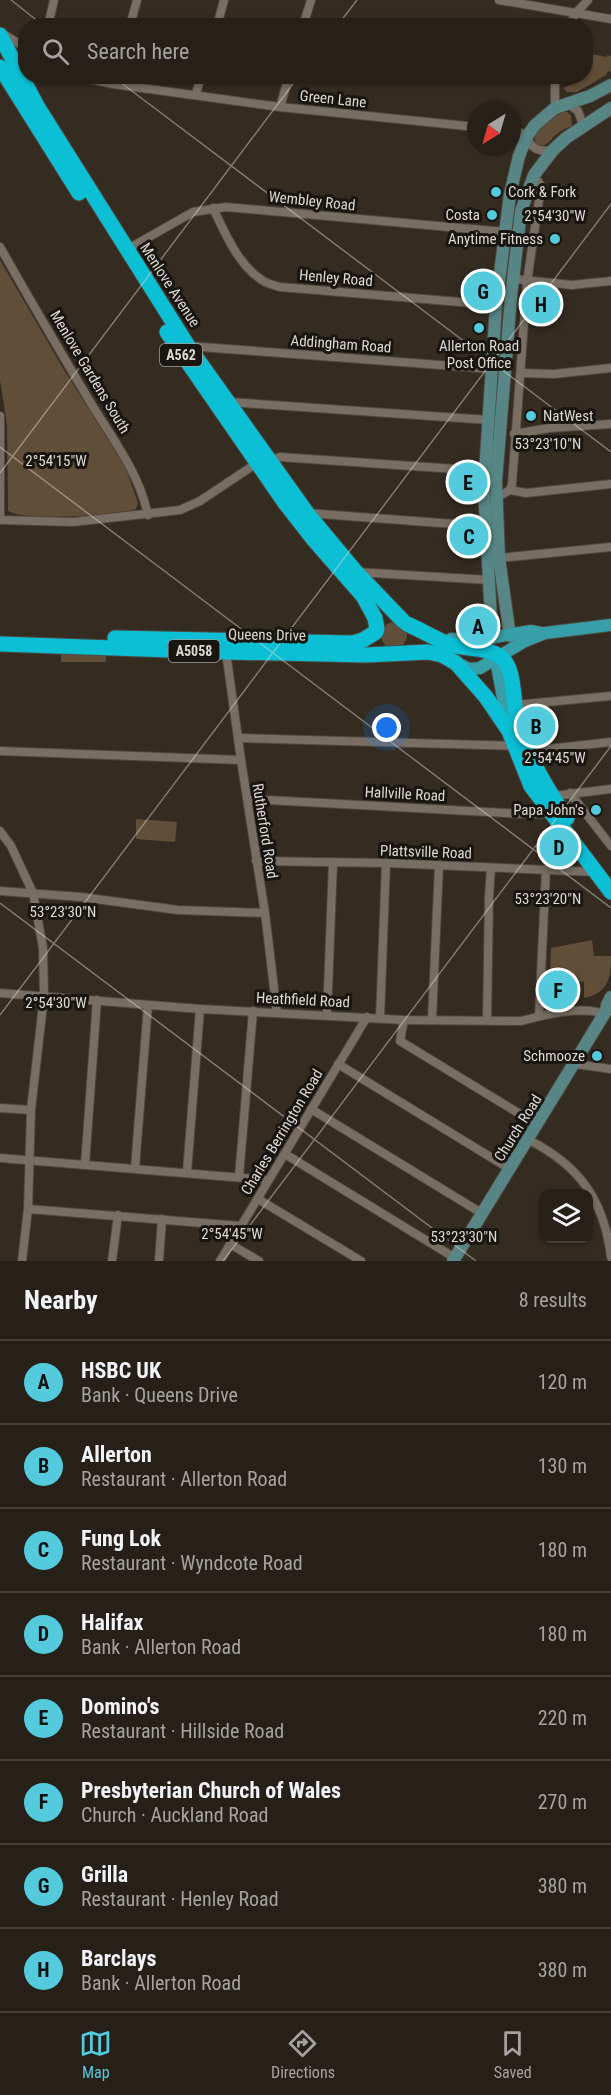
<!DOCTYPE html>
<html lang="en">
<head>
<meta charset="utf-8">
<style>
  :root { --surface:#272019; --page:#2f2822; --text:#f1f3f6; --muted:#a4a3a2; --line:#433e38; --accent:#54cadd }
  body { margin:0; font-family:"Roboto Condensed",sans-serif; background:var(--page); color:var(--text) }
  .controls { position:absolute; right:18px; bottom:18px; display:grid; overflow:hidden; border-radius:12px; box-shadow:0 2px 4px #0004 }
  .controls button { width:54px; height:54px; display:grid; place-items:center; padding:0; border:0; border-bottom:2px solid var(--line); background:var(--surface); color:var(--text); font:30px sans-serif }
  .compass { position:absolute; left:467px; top:102px; width:54px; height:54px; border-radius:50%; background:var(--surface); box-shadow:0 2px 4px #0004; rotate:217deg }
  .you { position:absolute; left:387px; top:728px; width:21px; height:21px; margin:-15px; border:4px solid #fff; border-radius:50%; background:#1a73e8; box-shadow:0 0 0 9px #1a73e833 }
  .badge { display:grid; place-items:center; width:39px; height:39px; border-radius:50%; background:var(--accent); color:#111; font-size:20px; font-weight:700 }
  .pin { position:absolute; translate:-50% -50%; border:3px solid #fff; box-shadow:0 2px 6px #0006 }
  .list { margin:0; padding:0; list-style:none }
  h2 { display:flex; justify-content:space-between; align-items:center; height:78px; margin:0; padding:0 24px; font-size:26px }
  h2 small { font-size:20px; font-weight:400; color:var(--muted) }
  .list li { display:grid; grid-template-columns:39px 1fr auto; gap:18px; align-items:center; box-sizing:border-box; height:84px; padding:0 24px; border-top:2px solid var(--line) }
  .list b { display:block; font-size:22px; white-space:nowrap }
  .list p { margin:0; font-size:20px; white-space:nowrap; color:var(--muted) }
  .list em { font-size:20px; font-style:normal; color:var(--muted) }
  .icon { flex:none; width:33px; height:33px; fill:none; stroke:currentColor; stroke-width:2; stroke-linecap:round; stroke-linejoin:round }
  .map { position:relative; flex:none; width:611px; height:1261px; overflow:hidden }
  .search { position:absolute; background:var(--surface); box-shadow:0 2px 4px #0004; left:18px; right:18px; top:18px; height:66px; display:flex; align-items:center; gap:15px; box-sizing:border-box; padding:0 21px; border-radius:24px; color:var(--muted); font-size:22px }
  .sheet { height:750px; background:var(--surface) }
  nav { display:flex; justify-content:space-around; align-items:center; box-sizing:border-box; height:84px; border-top:2px solid var(--line); background:var(--surface); font-size:16px; color:var(--muted) }
  nav a { display:grid; justify-items:center; gap:3px }
  nav .on { color:var(--accent) }
  .map>svg:first-child { display:block }
  .green { fill:#614e38 }
  .lines { fill:none; stroke-linecap:round; stroke-linejoin:round }
  .street-casing { stroke:#4e473f; stroke-width:10 }
  .secondary-casing { stroke:#4e473f; stroke-width:14 }
  .primary-casing { stroke:#4e473f; stroke-width:14 }
  .highway-casing { stroke:#4e473f; stroke-width:17 }
  .street { stroke:#786e63; stroke-width:8 }
  .secondary { stroke:#578685; stroke-width:12 }
  .primary { stroke:#379fa7; stroke-width:12 }
  .highway { stroke:#0bbfd5; stroke-width:15 }
  .ticks { fill:none; stroke:#ded9d2; stroke-width:1.5; stroke-opacity:0.45 }
  .poi-dot { fill:#54cadd; stroke:#191510; stroke-width:2 }
  .labels { text-anchor:middle; dominant-baseline:central; stroke-width:6; stroke-linejoin:round; paint-order:stroke }
  .shield { fill:#191510; stroke:#a39e98; stroke-width:1.5 }
  .shield-label { font-size:14px; font-weight:bold; fill:#ded9d2 }
  .street-label { font-size:15px; fill:#ded9d2; stroke:#191510 }
  .poi-label { font-size:15px; fill:#ded9d2; stroke:#191510; text-anchor:end }
  .ticks-label { font-size:15px; text-anchor:middle; fill:#ded9d2; stroke:#191510; stroke-width:6; stroke-linejoin:round; paint-order:stroke }
</style>
</head>
<body>
<div class="map">
<svg width="611" height="1261" viewBox="0 0 611 1261">
  <rect width="100%" height="100%" fill="#342b21"/>
  <g class="green">
    <path d="M586,53l21,4v-2l4,1v16l-3,-1 -2,4 -29,17h-10l-4,-4c23,-8 20,-9 28,-30l-5,-2z"/>
    <path d="M562,111h4l5,4 1,11c-5,2 -11,4 -15,8 -8,6 -10,15 -21,10l-2,-7c5,-12 17,-19 28,-26z"/>
    <path d="M0,260l64,110 61,96 13,37 -2,6c-23,6 -108,13 -128,2l-1,-86 -7,-45z"/>
    <circle cx="394" cy="635" r="13"/>
    <polygon points="61,652 106,654 106,662 61,662"/>
    <polygon points="136,819 177,822 175,842 136,839"/>
    <path d="M592,940l2,16h17c0,23 -3,37 -27,42v-16l-17,-1v-9l-17,-1 1,-23z"/>
  </g>
  <g class="lines">
    <defs>
      <g id="street">
        <polyline points="499,0 611,19"/>
        <polyline points="48,26 54,0"/>
        <polyline points="130,26 137,0"/>
        <polyline points="217,26 224,0"/>
        <polyline points="303,26 311,0"/>
        <polyline points="569,26 575,14 588,0"/>
        <polyline points="0,32 26,48"/>
        <polyline points="76,76 113,84 280,107 476,127"/>
        <polyline points="555,76 555,108"/>
        <polyline points="196,94 201,76"/>
        <polyline points="568,104 578,111 582,122 580,129"/>
        <polyline points="280,107 289,76"/>
        <path d="M512,131l9,2 6,3c4,14 13,16 26,14"/>
        <path d="M213,208c12,25 25,57 49,72 5,4 12,5 18,7l216,18"/>
        <path d="M0,247c30,53 61,106 92,158 22,36 47,68 56,110"/>
        <polyline points="126,250 193,212 226,207 505,232"/>
        <polyline points="514,279 572,285 611,281"/>
        <polyline points="188,346 493,369"/>
        <polyline points="521,373 554,374 611,368"/>
        <polyline points="229,402 489,420"/>
        <polyline points="0,416 0,520"/>
        <polyline points="514,434 550,428 611,424"/>
        <polyline points="270,461 280,457 485,471"/>
        <polyline points="510,490 526,493 611,484"/>
        <polyline points="496,498 510,490 512,484 527,282 541,186 534,175"/>
        <polyline points="307,513 454,524 485,524"/>
        <polyline points="0,520 73,522 180,510 200,501 257,463"/>
        <polyline points="499,558 611,547"/>
        <polyline points="356,572 489,580"/>
        <polyline points="226,652 241,760 265,913 277,1013"/>
        <polyline points="515,705 611,696"/>
        <polyline points="239,738 515,746"/>
        <polyline points="0,751 241,760"/>
        <polyline points="529,753 539,750 611,742"/>
        <polyline points="570,793 611,846"/>
        <polyline points="553,796 611,789"/>
        <polyline points="248,799 524,814 542,814 551,809"/>
        <polyline points="0,831 11,846 33,893 43,948 44,996 31,1110 28,1209 22,1261"/>
        <polyline points="256,861 386,863 595,872"/>
        <polyline points="0,891 81,897 178,910 265,913"/>
        <path d="M0,993l200,16 204,11 117,1c23,-6 61,-16 83,-7"/>
        <polyline points="327,1015 333,862"/>
        <polyline points="539,1016 546,869"/>
        <polyline points="380,1018 386,863"/>
        <polyline points="432,1019 439,866"/>
        <polyline points="404,1020 400,1041 538,1125"/>
        <polyline points="487,1020 489,896 491,868"/>
        <polyline points="338,1064 510,1169"/>
        <polyline points="575,1064 611,1069"/>
        <polyline points="0,1108 31,1110"/>
        <polyline points="311,1109 483,1214"/>
        <path d="M529,1140c51,26 75,60 82,117"/>
        <polyline points="285,1154 455,1258"/>
        <polyline points="0,1158 268,1180"/>
        <polyline points="85,1165 97,1000"/>
        <polyline points="135,1168 148,1005"/>
        <polyline points="187,1172 200,1009"/>
        <polyline points="239,1177 253,1011"/>
        <polyline points="258,1199 361,1261"/>
        <polyline points="28,1209 241,1226"/>
        <polyline points="230,1244 259,1261"/>
        <polyline points="112,1261 118,1215"/>
        <polyline points="159,1261 162,1219"/>
        <polyline points="220,1261 367,1017"/>
      </g>
      <g id="secondary">
        <polyline points="510,636 499,558 496,481 511,297 521,211 534,175 553,150 566,138 611,108"/>
        <polyline points="492,638 484,488 496,305 510,194 519,156 527,136 535,125 555,108 590,96 611,85"/>
        <polyline points="453,1261 606,1011 607,1005 611,997"/>
      </g>
      <g id="primary">
        <polyline points="451,639 477,640 531,631 541,633"/>
        <polyline points="495,654 508,726"/>
        <polyline points="457,663 469,669 480,668 523,642 545,633 611,625"/>
      </g>
      <g id="highway">
        <polyline points="0,35 37,106 188,346 307,513 356,572 403,621"/>
        <polyline points="0,67 79,193"/>
        <polyline points="167,332 285,503 314,540 363,596 375,618 377,629"/>
        <path d="M407,624c14,6 27,14 41,20 17,6 40,2 54,14 13,11 11,44 15,61 9,36 29,69 50,99"/>
        <polyline points="115,638 353,643 363,640 376,632"/>
        <polyline points="0,644 226,652 366,655 428,652 442,655 456,663 486,697 509,731 531,786 611,892"/>
      </g>
    </defs>
    <use href="#street" class="street-casing"/>
    <use href="#secondary" class="secondary-casing"/>
    <use href="#primary" class="primary-casing"/>
    <use href="#highway" class="highway-casing"/>
    <use href="#street" class="street"/>
    <use href="#secondary" class="secondary"/>
    <use href="#primary" class="primary"/>
    <use href="#highway" class="highway"/>
  </g>
  <path class="ticks" d="M11,0l33,26M337,26l20,-26M112,76l499,376M0,447l611,461M0,473l299,-397M0,903l476,358M0,1015l611,-811M223,1261l388,-515"/>
  <g class="poi-dot">
    <circle cx="496" cy="192" r="6"/>
    <circle cx="492" cy="215" r="6"/>
    <circle cx="555" cy="239" r="6"/>
    <circle cx="479" cy="328" r="6"/>
    <circle cx="531" cy="416" r="6"/>
    <circle cx="596" cy="810" r="6"/>
    <circle cx="597" cy="1056" r="6"/>
  </g>
  <g class="labels">
    <g class="shield">
      <rect x="160" y="344" width="42" height="22" rx="4.5"/>
      <rect x="168.5" y="640" width="51" height="22" rx="4.5"/>
    </g>
    <g class="shield-label">
      <text x="181" y="355">A562</text>
      <text x="194" y="651">A5058</text>
    </g>
    <g class="street-label">
      <text transform="translate(333 99) rotate(6)">Green Lane</text>
      <text transform="translate(312 201) rotate(6)">Wembley Road</text>
      <text transform="translate(336 278) rotate(5)">Henley Road</text>
      <text transform="translate(170 285) rotate(57)">Menlove Avenue</text>
      <text transform="translate(341 344) rotate(4)">Addingham Road</text>
      <text transform="translate(90 372) rotate(59)">Menlove Gardens South</text>
      <text transform="translate(267 635) rotate(1)">Queens Drive</text>
      <text transform="translate(405 794) rotate(3)">Hallville Road</text>
      <text transform="translate(265 831) rotate(81)">Rutherford Road</text>
      <text transform="translate(426 852) rotate(2)">Plattsville Road</text>
      <text transform="translate(303 1000) rotate(3)">Heathfield Road</text>
      <text transform="translate(518 1128) rotate(-58)">Church Road</text>
      <text transform="translate(282 1132) rotate(-59)">Charles Berrington Road</text>
    </g>
    <g class="poi-label">
      <text x="508" y="192" text-anchor="start">Cork &amp; Fork</text>
      <text x="480" y="215">Costa</text>
      <text x="543" y="239">Anytime Fitness</text>
      <text x="479" y="346" text-anchor="middle">Allerton Road<tspan x="479" dy="17">Post Office</tspan></text>
      <text x="543" y="416" text-anchor="start">NatWest</text>
      <text x="584" y="810">Papa John's</text>
      <text x="585" y="1056">Schmooze</text>
    </g>
  </g>
  <g class="ticks-label">
    <text x="555" y="221">2°54'30"W</text>
    <text x="548" y="449">53°23'10"N</text>
    <text x="56" y="466">2°54'15"W</text>
    <text x="555" y="763">2°54'45"W</text>
    <text x="548" y="904">53°23'20"N</text>
    <text x="63" y="917">53°23'30"N</text>
    <text x="56" y="1008">2°54'30"W</text>
    <text x="232" y="1239">2°54'45"W</text>
    <text x="464" y="1242">53°23'30"N</text>
  </g>
</svg>
<div class="controls">
<button><svg class="icon" aria-label="layers" viewBox="0 0 24 24"><path d="M12 4l9 5-9 5-9-5zM3 14l9 5 9-5"/></svg></button>
</div>
<svg class="compass" viewBox="-18 -18 36 36"><path d="M0-13l5 13h-10z" fill="#e53935"/><path d="M0 13l5-13h-10z" fill="#a4a3a2"/></svg>
<div class="you"></div>
<div class="pin badge" style="left:478px;top:626px">A</div>
<div class="pin badge" style="left:536px;top:726px">B</div>
<div class="pin badge" style="left:469px;top:536px">C</div>
<div class="pin badge" style="left:559px;top:847px">D</div>
<div class="pin badge" style="left:468px;top:482px">E</div>
<div class="pin badge" style="left:558px;top:990px">F</div>
<div class="pin badge" style="left:483px;top:291px">G</div>
<div class="pin badge" style="left:541px;top:304px">H</div>
<div class="search"><svg class="icon" aria-label="search" viewBox="0 0 24 24"><circle cx="10" cy="10" r="6"/><path d="M15 15l6 6"/></svg>Search here</div>
</div>
<section class="sheet">
<h2>Nearby<small>8 results</small></h2>
<ul class="list">
<li><span class="badge">A</span><div><b>HSBC UK</b><p>Bank · Queens Drive</p></div><em>120 m</em></li>
<li><span class="badge">B</span><div><b>Allerton</b><p>Restaurant · Allerton Road</p></div><em>130 m</em></li>
<li><span class="badge">C</span><div><b>Fung Lok</b><p>Restaurant · Wyndcote Road</p></div><em>180 m</em></li>
<li><span class="badge">D</span><div><b>Halifax</b><p>Bank · Allerton Road</p></div><em>180 m</em></li>
<li><span class="badge">E</span><div><b>Domino's</b><p>Restaurant · Hillside Road</p></div><em>220 m</em></li>
<li><span class="badge">F</span><div><b>Presbyterian Church of Wales</b><p>Church · Auckland Road</p></div><em>270 m</em></li>
<li><span class="badge">G</span><div><b>Grilla</b><p>Restaurant · Henley Road</p></div><em>380 m</em></li>
<li><span class="badge">H</span><div><b>Barclays</b><p>Bank · Allerton Road</p></div><em>380 m</em></li>
</ul>
</section>
<nav>
<a class="on"><svg class="icon" aria-label="map" viewBox="0 0 24 24"><path d="M3 6l6-2 6 2 6-2v14l-6 2-6-2-6 2zM9 4v14M15 6v14"/></svg>Map</a>
<a><svg class="icon" aria-label="directions" viewBox="0 0 24 24"><path d="M12 3l9 9-9 9-9-9zM9 14v-3h6M13 9l2 2-2 2"/></svg>Directions</a>
<a><svg class="icon" aria-label="saved" viewBox="0 0 24 24"><path d="M7 4h10v16l-5-4-5 4z"/></svg>Saved</a>
</nav>
</body>
</html>
